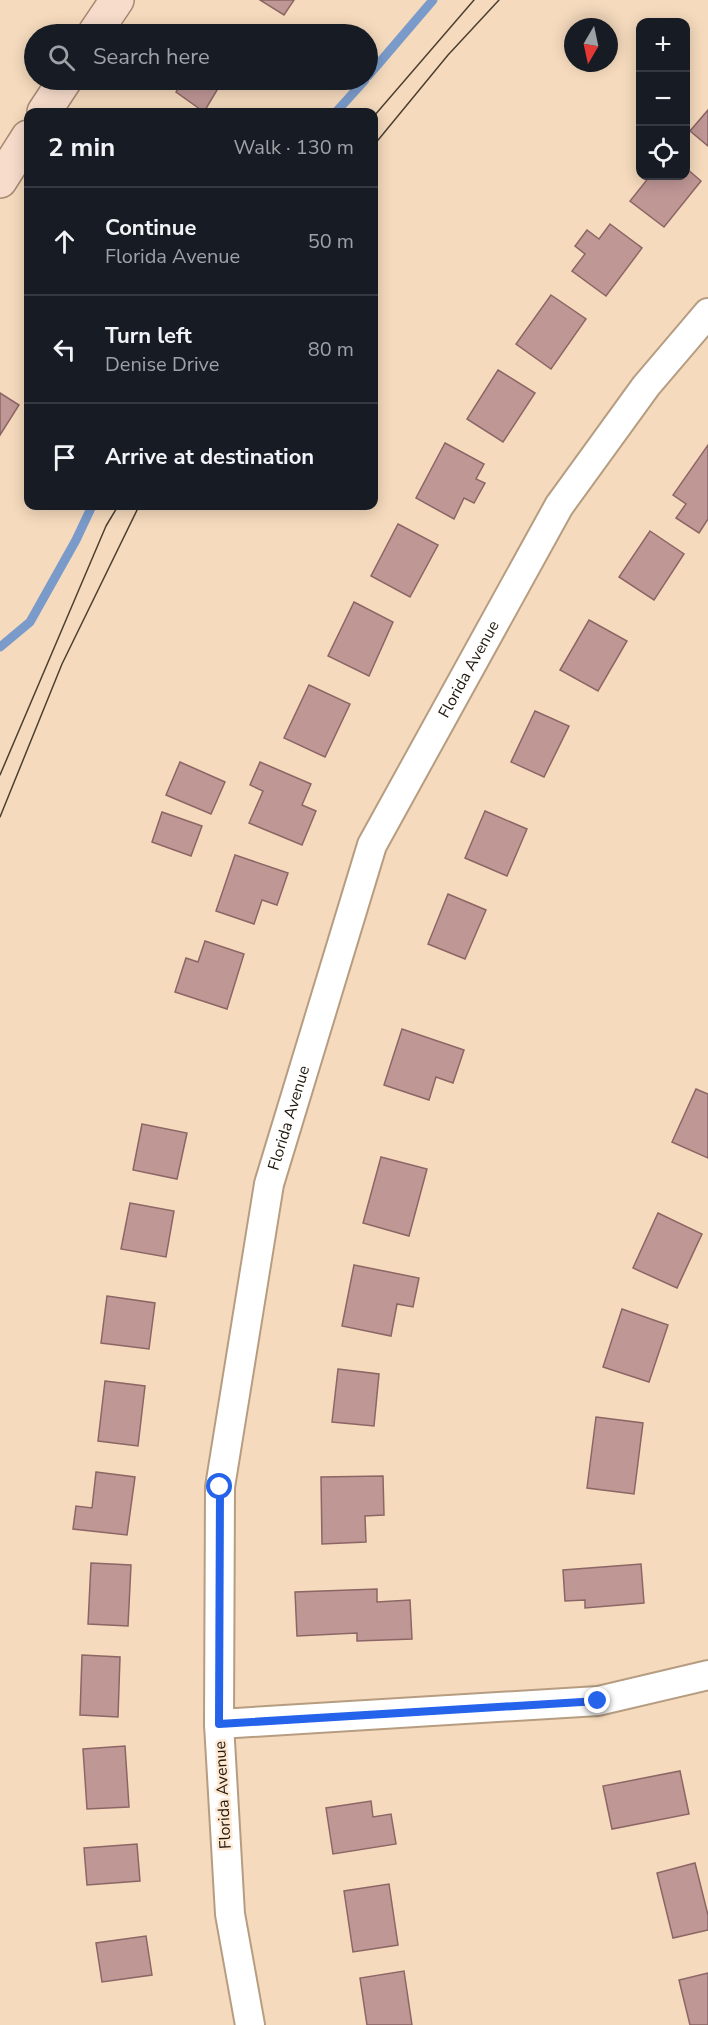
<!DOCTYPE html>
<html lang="en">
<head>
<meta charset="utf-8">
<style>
  :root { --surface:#171b24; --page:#20242c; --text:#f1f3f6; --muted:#9ea1a6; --line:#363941 }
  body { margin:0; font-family:"Nunito Sans",sans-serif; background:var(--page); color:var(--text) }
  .controls { position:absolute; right:18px; top:18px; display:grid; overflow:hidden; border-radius:12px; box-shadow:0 3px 15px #0003 }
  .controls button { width:54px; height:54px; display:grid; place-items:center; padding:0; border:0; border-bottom:2px solid var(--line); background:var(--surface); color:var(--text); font:30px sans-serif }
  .compass { position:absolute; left:564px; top:18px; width:54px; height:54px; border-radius:50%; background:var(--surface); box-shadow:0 3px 15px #0003; rotate:189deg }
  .stop { position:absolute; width:18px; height:18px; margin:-14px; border:4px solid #2563eb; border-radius:50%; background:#fff }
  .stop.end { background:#2563eb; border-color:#fff; box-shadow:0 2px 6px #0008 }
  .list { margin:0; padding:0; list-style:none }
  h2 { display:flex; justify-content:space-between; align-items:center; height:78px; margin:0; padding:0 24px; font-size:26px }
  h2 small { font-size:20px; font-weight:400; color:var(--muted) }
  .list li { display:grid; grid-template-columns:39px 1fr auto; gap:18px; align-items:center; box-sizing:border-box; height:108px; padding:0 24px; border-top:2px solid var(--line) }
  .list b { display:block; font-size:22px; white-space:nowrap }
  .list p { margin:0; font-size:20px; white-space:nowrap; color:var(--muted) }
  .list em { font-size:20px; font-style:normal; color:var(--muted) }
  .icon { flex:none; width:33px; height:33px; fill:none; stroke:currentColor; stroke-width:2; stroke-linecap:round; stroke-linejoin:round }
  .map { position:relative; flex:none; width:708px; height:2025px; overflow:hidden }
  .search { position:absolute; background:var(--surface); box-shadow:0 3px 15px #0003; left:24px; top:24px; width:354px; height:66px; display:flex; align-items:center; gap:15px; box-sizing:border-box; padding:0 21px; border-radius:33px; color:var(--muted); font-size:22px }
  .panel { position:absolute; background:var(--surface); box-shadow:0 3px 15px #0003; left:24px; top:108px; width:354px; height:402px; border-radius:12px }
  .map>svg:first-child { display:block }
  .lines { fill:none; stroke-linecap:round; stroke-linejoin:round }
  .stream { stroke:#7a9bca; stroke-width:9 }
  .building { fill:#bf9795; stroke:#8c6665; stroke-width:1.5 }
  .street-casing { stroke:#b69d81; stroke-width:32 }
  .primary-casing { stroke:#a88872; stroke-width:36 }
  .street { stroke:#fff; stroke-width:28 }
  .primary { stroke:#f7dccb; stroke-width:33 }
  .tram { stroke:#4d4031; stroke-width:1.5 }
  .route { stroke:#2563eb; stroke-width:8 }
  .labels { text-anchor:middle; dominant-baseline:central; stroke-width:5; stroke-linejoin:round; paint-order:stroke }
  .street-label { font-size:16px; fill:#21180d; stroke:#fee8d1 }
</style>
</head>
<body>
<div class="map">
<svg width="708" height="2025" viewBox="0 0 708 2025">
  <rect width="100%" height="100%" fill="#f5dabd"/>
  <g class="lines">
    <g class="stream">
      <polyline points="368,76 433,0"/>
      <polyline points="336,112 365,80"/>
      <polyline points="0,647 30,622 76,540 92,506"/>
    </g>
  </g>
  <g class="building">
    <polygon points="260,0 294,0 284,15"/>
    <polygon points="183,80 223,80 204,112 176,92"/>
    <polygon points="708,110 708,146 690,131"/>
    <polygon points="686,168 701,181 664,227 630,201 650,176 686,176"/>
    <polygon points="610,224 642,248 606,296 572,271 585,254 575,246 587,230 599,239"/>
    <polygon points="551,295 586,319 551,369 516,344"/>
    <polygon points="498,370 535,393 503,442 467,419"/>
    <polygon points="0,393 19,405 0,435"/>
    <polygon points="445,443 484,464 476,479 485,483 474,503 464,498 454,519 416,498"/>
    <polygon points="708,445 708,519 699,533 676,518 686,504 673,495"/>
    <polygon points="398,524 438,545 410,597 371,576"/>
    <polygon points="650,531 684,554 654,600 619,577"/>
    <polygon points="354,602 393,622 369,676 328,656"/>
    <polygon points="589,620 627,641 598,691 560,670"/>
    <polygon points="309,685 350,704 325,757 284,738"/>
    <polygon points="535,711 569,726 544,777 511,762"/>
    <polygon points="180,762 225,782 211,814 166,795"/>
    <polygon points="260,762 311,784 302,805 316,811 302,845 249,823 263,791 250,785"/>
    <polygon points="485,811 527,829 507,876 465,858"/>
    <polygon points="162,812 202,826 191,856 152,842"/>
    <polygon points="235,855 288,873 277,905 262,900 254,924 216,911"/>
    <polygon points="448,894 486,910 465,959 428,944"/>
    <polygon points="205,941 244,954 227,1009 175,992 186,958 198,962"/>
    <polygon points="402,1029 464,1050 453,1083 436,1077 429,1100 384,1085"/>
    <polygon points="696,1089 708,1094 708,1158 672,1142"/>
    <polygon points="142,1124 187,1133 177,1179 133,1170"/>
    <polygon points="381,1157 427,1169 409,1236 363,1223"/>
    <polygon points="130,1203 174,1211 166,1257 121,1249"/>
    <polygon points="658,1213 702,1234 677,1288 633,1268"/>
    <polygon points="354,1265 419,1278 413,1307 397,1304 391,1336 342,1326"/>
    <polygon points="107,1296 155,1303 149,1349 101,1343"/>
    <polygon points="622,1309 668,1325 649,1382 603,1367"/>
    <polygon points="338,1369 379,1374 374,1426 332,1422"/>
    <polygon points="105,1381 145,1386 138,1446 98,1441"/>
    <polygon points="596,1417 643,1423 634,1494 587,1488"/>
    <polygon points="96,1472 135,1477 127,1535 73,1529 76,1506 92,1508"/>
    <polygon points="383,1476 384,1515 365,1516 366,1542 322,1544 321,1477"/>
    <polygon points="91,1563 131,1565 128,1626 88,1624"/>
    <polygon points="641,1564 644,1603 585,1608 585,1600 565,1601 563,1570"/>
    <polygon points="377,1589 377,1602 410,1600 412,1639 357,1641 357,1633 297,1636 295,1592"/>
    <polygon points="82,1655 120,1657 118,1717 80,1715"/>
    <polygon points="125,1746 129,1807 87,1809 83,1749"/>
    <polygon points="680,1771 689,1814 612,1829 603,1786"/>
    <polygon points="371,1801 373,1817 391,1814 396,1844 333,1854 326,1808"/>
    <polygon points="137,1844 140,1881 87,1885 84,1848"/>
    <polygon points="695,1863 708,1915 708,1930 673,1938 657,1873"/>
    <polygon points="389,1884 398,1945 353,1952 344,1891"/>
    <polygon points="146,1936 152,1975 102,1982 96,1943"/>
    <polygon points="404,1971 412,2025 367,2025 360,1978"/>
    <polygon points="708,1973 708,2025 690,2025 679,1980"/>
  </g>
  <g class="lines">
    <defs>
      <g id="street">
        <polyline points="219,1724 598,1701 708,1675"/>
        <path id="s1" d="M250,2025l-20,-111 -11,-190 1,-237 49,-303 103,-339 187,-339 87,-120 62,-73"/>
      </g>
      <g id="primary">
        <polyline points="94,34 117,0"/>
        <polyline points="44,112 65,80"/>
        <polyline points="0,181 28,137"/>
      </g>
    </defs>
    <use href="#street" class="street-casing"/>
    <use href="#primary" class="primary-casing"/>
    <use href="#street" class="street"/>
    <use href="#primary" class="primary"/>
    <g class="tram">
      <polyline points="374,116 474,0"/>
      <polyline points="374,145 448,55 499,0"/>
      <polyline points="0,775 106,526 118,506"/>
      <polyline points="0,817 62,664 139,506"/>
    </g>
  </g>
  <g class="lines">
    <polyline class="route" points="220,1487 219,1724 598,1701"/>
  </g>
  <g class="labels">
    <g class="street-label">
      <text stroke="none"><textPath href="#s1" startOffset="1402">Florida Avenue</textPath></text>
      <text stroke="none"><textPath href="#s1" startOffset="916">Florida Avenue</textPath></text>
      <text transform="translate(223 1795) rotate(-93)">Florida Avenue</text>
    </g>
  </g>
</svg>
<div class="controls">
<button>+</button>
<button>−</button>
<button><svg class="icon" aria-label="locate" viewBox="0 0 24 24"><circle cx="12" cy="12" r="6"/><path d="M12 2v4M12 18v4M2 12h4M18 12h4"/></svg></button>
</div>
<svg class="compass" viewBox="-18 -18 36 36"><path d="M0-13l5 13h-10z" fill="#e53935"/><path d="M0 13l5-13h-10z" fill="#9ea1a6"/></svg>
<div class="stop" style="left:220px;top:1487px"></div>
<div class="stop end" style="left:598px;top:1701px"></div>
<div class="search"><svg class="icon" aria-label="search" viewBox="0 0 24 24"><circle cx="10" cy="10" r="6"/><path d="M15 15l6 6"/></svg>Search here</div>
<section class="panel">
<h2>2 min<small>Walk · 130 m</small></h2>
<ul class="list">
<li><svg class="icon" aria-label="ahead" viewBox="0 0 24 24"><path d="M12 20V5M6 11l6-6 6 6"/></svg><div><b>Continue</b><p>Florida Avenue</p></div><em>50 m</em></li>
<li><svg class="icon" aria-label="left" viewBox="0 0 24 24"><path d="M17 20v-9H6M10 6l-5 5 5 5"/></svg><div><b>Turn left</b><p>Denise Drive</p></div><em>80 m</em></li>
<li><svg class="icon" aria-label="arrive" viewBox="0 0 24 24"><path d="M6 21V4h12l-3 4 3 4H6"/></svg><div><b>Arrive at destination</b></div></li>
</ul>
</section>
</div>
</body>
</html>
